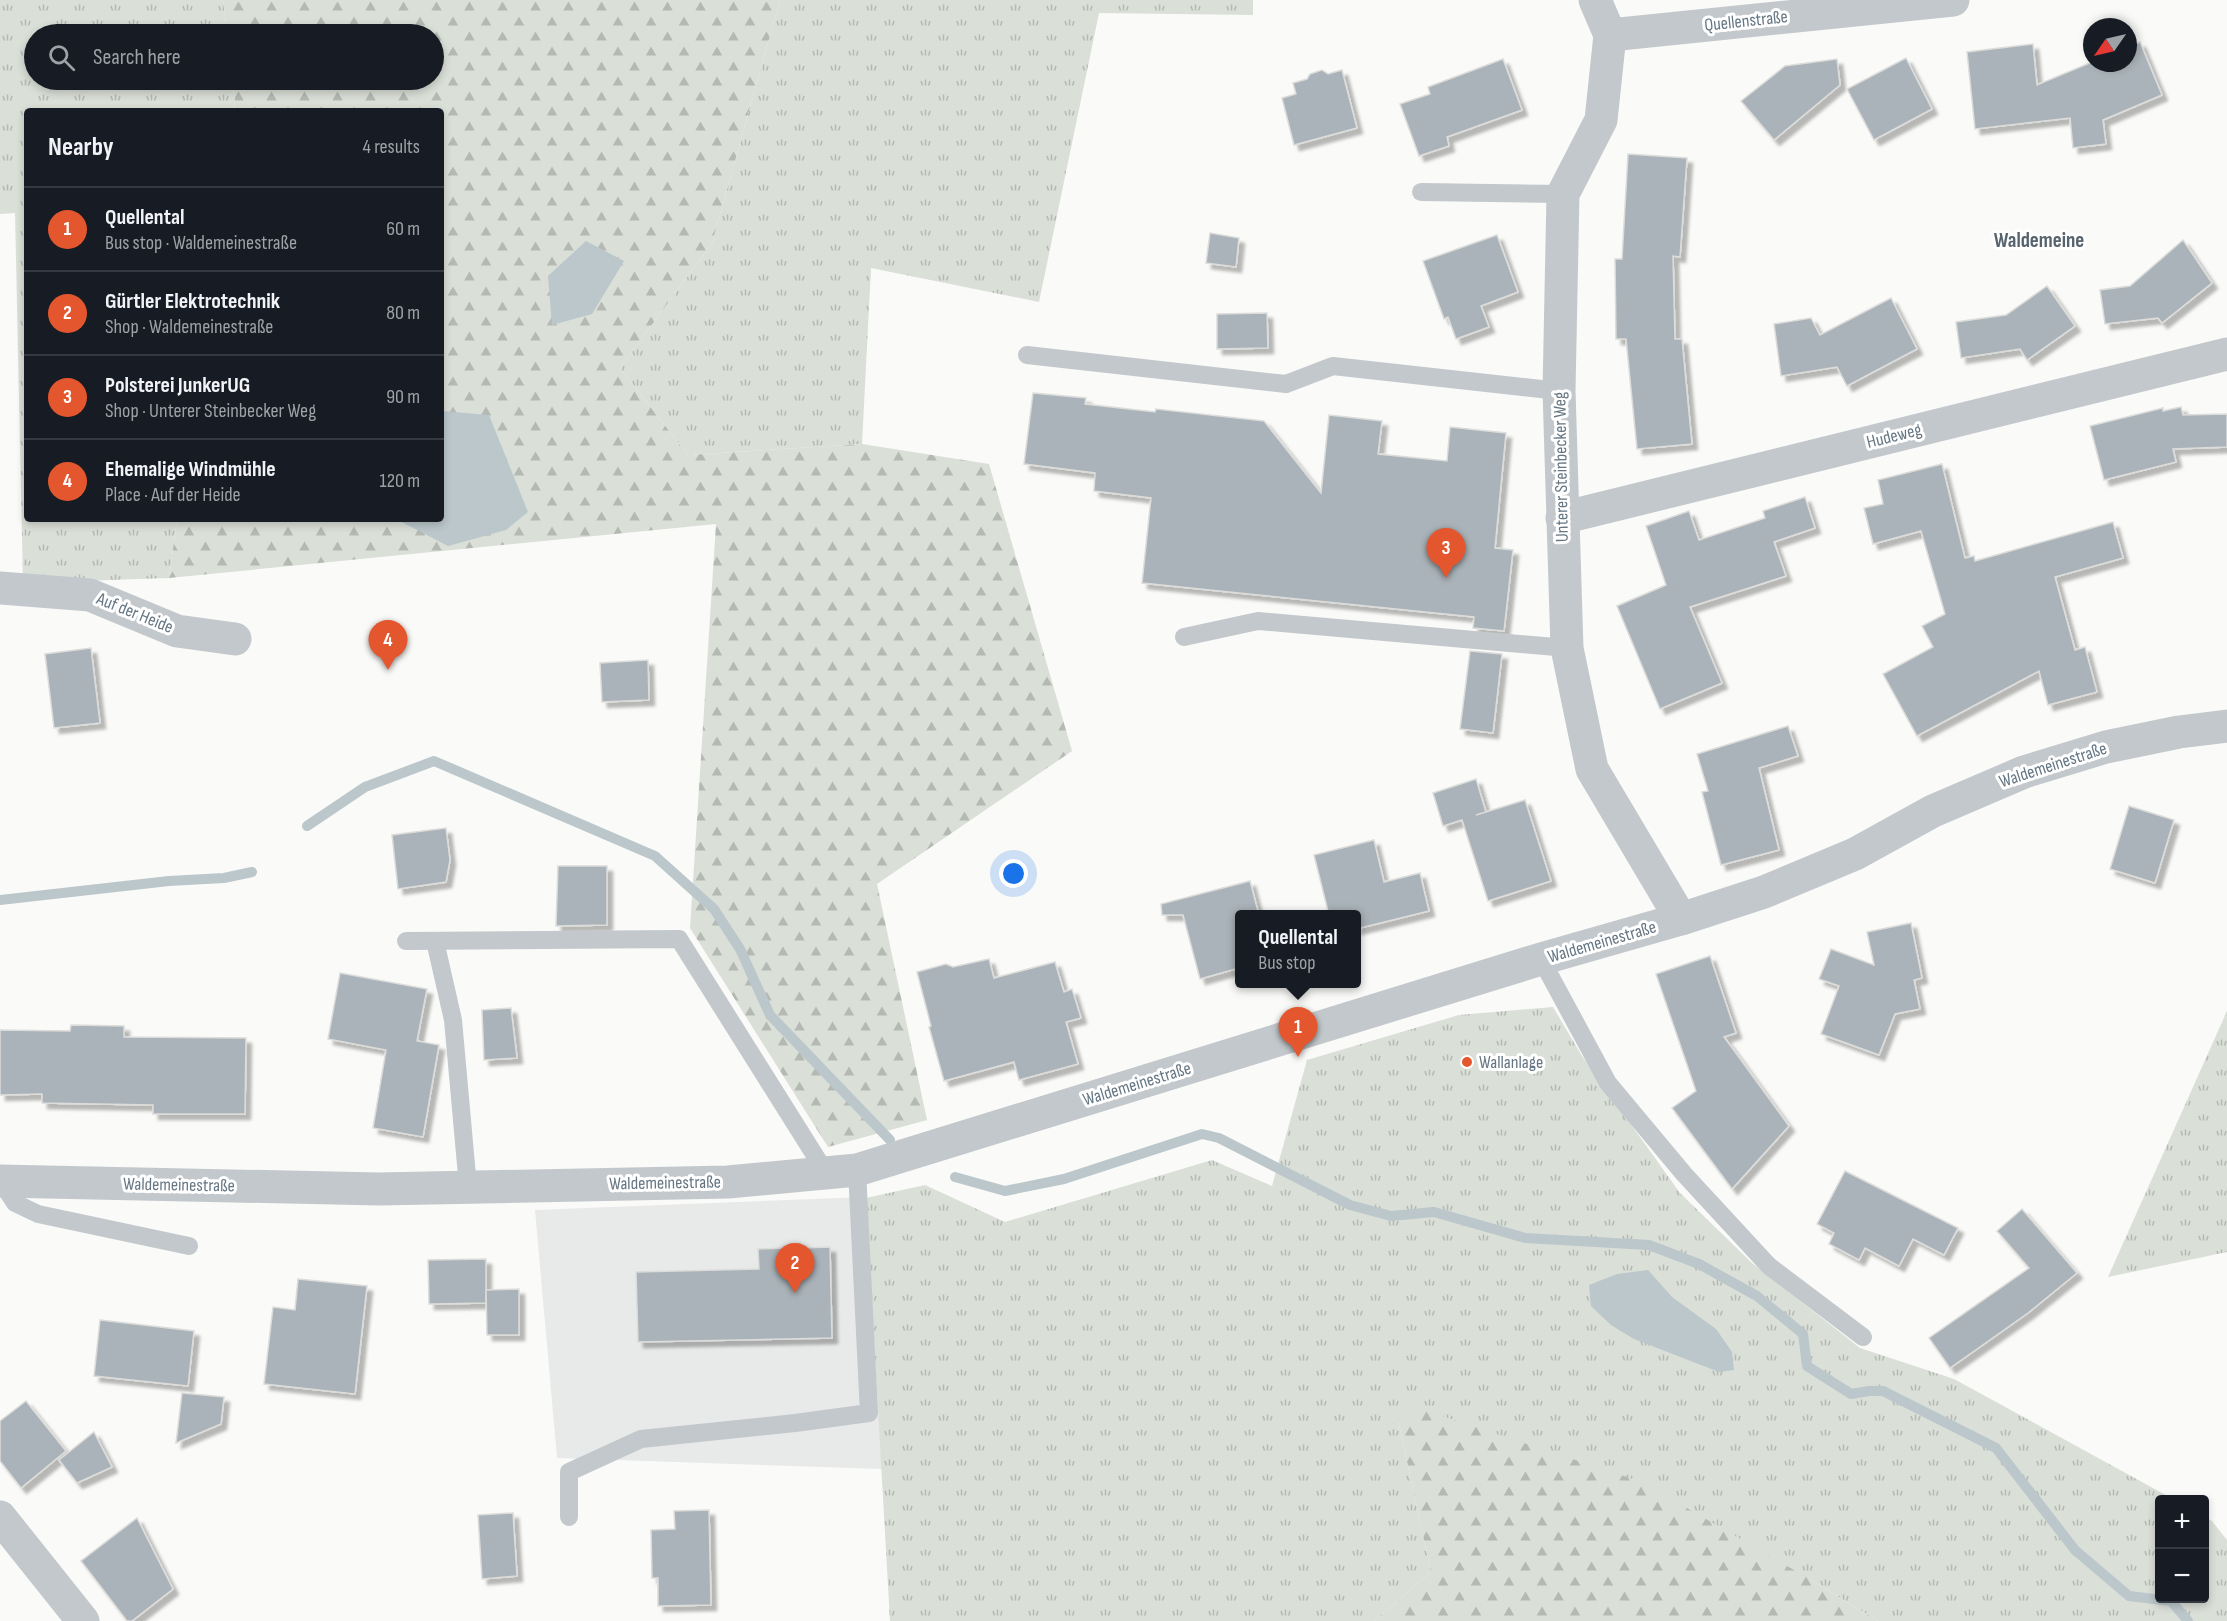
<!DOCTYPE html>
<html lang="en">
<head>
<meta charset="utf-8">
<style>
  :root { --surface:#171b24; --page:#20242c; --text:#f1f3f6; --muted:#9ea1a6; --line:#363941; --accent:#e4572e }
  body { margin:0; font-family:"Sofia Sans Condensed",sans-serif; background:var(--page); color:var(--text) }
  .controls { position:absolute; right:18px; bottom:18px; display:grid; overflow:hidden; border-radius:6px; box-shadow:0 3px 9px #0003 }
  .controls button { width:54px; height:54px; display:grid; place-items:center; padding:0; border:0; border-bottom:2px solid var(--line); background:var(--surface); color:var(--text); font:30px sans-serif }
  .compass { position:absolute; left:2083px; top:18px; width:54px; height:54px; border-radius:50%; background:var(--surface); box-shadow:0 3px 9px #0003; rotate:236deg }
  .you { position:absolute; left:1014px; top:874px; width:21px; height:21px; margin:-15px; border:4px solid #fff; border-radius:50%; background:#1a73e8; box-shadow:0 0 0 9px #1a73e833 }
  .badge { display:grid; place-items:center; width:39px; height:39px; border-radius:50%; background:var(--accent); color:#fff; font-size:20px; font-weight:700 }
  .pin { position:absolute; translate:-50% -50px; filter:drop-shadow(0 2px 3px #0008) }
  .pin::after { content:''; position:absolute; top:32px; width:21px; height:18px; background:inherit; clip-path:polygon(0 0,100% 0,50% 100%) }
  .popup { position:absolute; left:1235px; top:910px; width:126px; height:78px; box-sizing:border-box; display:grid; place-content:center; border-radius:6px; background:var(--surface); filter:drop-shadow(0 2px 4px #0005); font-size:20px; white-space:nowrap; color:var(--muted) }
  .popup b { font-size:22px; color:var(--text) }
  .popup::after { content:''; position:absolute; left:50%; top:100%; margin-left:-12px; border:12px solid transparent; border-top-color:var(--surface) }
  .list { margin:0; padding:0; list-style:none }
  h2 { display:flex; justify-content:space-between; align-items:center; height:78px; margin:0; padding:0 24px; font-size:26px }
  h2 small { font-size:20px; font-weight:400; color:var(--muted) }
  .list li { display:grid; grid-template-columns:39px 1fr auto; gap:18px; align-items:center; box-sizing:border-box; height:84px; padding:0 24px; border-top:2px solid var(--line) }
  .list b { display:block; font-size:22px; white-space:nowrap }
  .list p { margin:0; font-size:20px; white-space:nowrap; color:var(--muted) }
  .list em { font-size:20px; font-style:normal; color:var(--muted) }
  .icon { flex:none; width:33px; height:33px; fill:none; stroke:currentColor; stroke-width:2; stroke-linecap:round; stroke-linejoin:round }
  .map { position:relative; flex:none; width:2227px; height:1621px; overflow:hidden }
  .search { position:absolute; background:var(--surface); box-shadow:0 3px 9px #0003; left:24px; top:24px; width:420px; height:66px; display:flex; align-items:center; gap:15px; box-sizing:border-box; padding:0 21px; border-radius:33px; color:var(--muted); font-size:22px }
  .panel { position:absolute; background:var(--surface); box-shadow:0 3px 9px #0003; left:24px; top:108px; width:420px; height:414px; border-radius:6px }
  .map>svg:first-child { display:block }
  .built { fill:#e8e9e9 }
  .grass { fill:url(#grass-tufts) }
  .forest { fill:url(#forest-firs) }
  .water { fill:#bbc7cb }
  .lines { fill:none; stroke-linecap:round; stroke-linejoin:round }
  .stream { stroke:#bbc7cb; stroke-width:10 }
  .building { fill:#aab3b9; stroke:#dcdcda; stroke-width:1.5; filter:url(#shadow) }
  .lane { stroke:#c3c8cc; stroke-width:18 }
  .street { stroke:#c3c8cc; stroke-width:33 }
  .poi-dot { fill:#e4572e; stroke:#fff; stroke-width:2 }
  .labels { text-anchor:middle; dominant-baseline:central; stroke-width:6; stroke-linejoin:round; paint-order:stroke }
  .street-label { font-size:18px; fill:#657683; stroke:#fff }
  .poi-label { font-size:18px; fill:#657683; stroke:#fff; text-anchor:start }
  .quarter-label { font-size:21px; font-weight:bold; fill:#57646e; stroke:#fff }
</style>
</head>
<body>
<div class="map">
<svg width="2227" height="1621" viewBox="0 0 2227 1621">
  <defs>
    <pattern id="grass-tufts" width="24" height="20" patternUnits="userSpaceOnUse" patternTransform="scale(1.5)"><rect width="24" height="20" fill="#dadfd7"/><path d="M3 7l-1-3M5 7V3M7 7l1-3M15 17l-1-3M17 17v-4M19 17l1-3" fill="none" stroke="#b4b9b4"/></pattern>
    <pattern id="forest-firs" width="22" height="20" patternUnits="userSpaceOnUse" patternTransform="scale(1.5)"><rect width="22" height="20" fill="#dadfd7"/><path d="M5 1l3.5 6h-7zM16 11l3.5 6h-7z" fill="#b4b9b4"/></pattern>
    <filter id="shadow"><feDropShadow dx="5.5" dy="5.5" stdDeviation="1.5" flood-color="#0004"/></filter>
  </defs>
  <rect width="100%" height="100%" fill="#fafaf8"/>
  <polygon class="built" points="866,1197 882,1469 557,1458 535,1210"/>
  <g class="grass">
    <polygon points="0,0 223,0 227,34 34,34 34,80 232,80 235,102 234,111 27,111 27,519 177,519 169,578 23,583 15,213 0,214"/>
    <polygon points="780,0 1253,0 1253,15 1099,13 1039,302 871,268 862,444 688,455 620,368 712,243"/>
    <polygon points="1553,1007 1582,1056 1680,1193 1752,1263 1860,1348 1954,1379 2173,1499 2160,1500 2160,1598 2204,1598 2205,1517 2212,1521 2227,1540 2227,1621 1878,1621 1811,1580 1398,1420 1431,1572 1374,1621 890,1621 866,1198 925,1185 1005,1222 1212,1160 1272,1186 1307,1060 1459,1015"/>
    <polygon points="2227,1011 2227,1252 2108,1277"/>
  </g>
  <g class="forest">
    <polygon points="223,0 780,0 712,243 620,368 688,455 862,444 989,464 1072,751 877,884 927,1120 828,1147 690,928 716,524 169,578 177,519 441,519 441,111 234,111 235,102 232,80 434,80 434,34 227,34"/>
    <polygon points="1412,1406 1642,1482 1811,1580 1878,1621 1374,1621 1431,1572 1398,1420"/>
  </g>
  <g class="water">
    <polygon points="586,241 624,261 592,314 552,325 548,276"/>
    <polygon points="441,411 489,415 528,512 506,530 448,546 396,519 441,519"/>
    <polygon points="1648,1270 1672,1297 1716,1329 1732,1352 1734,1370 1719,1372 1634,1339 1611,1325 1591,1306 1589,1285 1617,1274"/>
  </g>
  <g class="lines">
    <g class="stream">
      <polyline points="307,826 365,787 434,761 655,856 714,909 740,949 770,1015 890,1140"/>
      <polyline points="0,900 169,881 224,878 252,872"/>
      <polyline points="955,1177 1005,1191 1064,1179 1202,1134 1219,1138 1350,1205 1391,1216 1434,1212 1525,1238 1649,1245 1699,1264 1757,1296 1803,1334 1807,1366 1851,1394 1869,1391 1883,1391 1996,1448 2075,1550 2129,1596 2171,1601 2188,1621"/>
    </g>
  </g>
  <g class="building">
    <polygon points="2140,42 2162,95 2103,120 2106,144 2073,148 2070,118 1975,129 1967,52 2033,44 2037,85 2092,62 2128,63 2128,47"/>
    <polygon points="1906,58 1932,109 1874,140 1847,89"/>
    <polygon points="1503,59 1522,110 1447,137 1449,146 1419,156 1400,104 1430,94 1428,87"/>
    <polygon points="1837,59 1840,85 1774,140 1741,101 1785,66"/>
    <polygon points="1322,70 1328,74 1342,70 1357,128 1294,145 1282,98 1296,94 1293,83 1307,79 1310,74"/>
    <polygon points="1628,154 1687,158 1680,257 1673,256 1675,339 1682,339 1692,444 1637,449 1626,339 1616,339 1615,259 1622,259"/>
    <polygon points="1210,233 1239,238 1236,267 1206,263"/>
    <polygon points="1497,235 1518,292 1481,306 1489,327 1456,339 1448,317 1444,319 1423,261"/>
    <polygon points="2183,240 2212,283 2162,323 2158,318 2105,324 2100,290 2130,286"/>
    <polygon points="2047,286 2075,326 2027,360 2020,349 1961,358 1956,322 2006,315"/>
    <polygon points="1891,298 1917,349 1847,386 1837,367 1781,376 1774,324 1811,318 1820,335"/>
    <polygon points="1267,313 1268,348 1217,349 1217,314"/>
    <polygon points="1033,393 1086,398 1085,404 1155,412 1156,409 1264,421 1321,493 1329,415 1382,421 1378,454 1447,461 1450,427 1506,433 1495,548 1513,550 1504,631 1473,628 1474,617 1142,583 1151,498 1094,491 1095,473 1024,464"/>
    <polygon points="2181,407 2183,415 2227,414 2227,447 2173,449 2176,462 2104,480 2090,426 2163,408 2163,411"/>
    <polygon points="1942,464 1965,558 1974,556 1975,561 2113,522 2123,558 2055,577 2075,650 2085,647 2097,692 2048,705 2039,671 1917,736 1883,674 1933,647 1922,626 1945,614 1921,531 1873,544 1864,508 1883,504 1878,480"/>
    <polygon points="1805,497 1815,528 1774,542 1786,576 1690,607 1722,683 1660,709 1617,606 1666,585 1646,526 1689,511 1699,540 1765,518 1763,511"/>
    <polygon points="91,648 100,723 54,728 45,654"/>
    <polygon points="1470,651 1502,654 1493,733 1460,729"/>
    <polygon points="648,660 649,700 602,702 600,663"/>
    <polygon points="1788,726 1798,756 1759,768 1779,850 1721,865 1702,792 1708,791 1697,754"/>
    <polygon points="1476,779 1486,812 1476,815 1525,800 1551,881 1488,901 1462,820 1443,826 1433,793"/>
    <polygon points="2129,806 2174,820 2155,883 2110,869"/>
    <polygon points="446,828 450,860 446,882 398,889 392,835"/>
    <polygon points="1374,840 1384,882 1420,873 1429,911 1356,929 1356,915 1329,915 1314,855"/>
    <polygon points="558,866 607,866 607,925 556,926"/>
    <polygon points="1250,881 1259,915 1239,915 1239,968 1200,979 1183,915 1162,915 1161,904"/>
    <polygon points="1911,923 1922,978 1914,980 1920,1009 1895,1014 1879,1055 1821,1034 1839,986 1819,979 1831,949 1874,965 1867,932"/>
    <polygon points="1710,956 1736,1033 1724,1037 1789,1126 1732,1189 1672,1108 1696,1091 1656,974"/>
    <polygon points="989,959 994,978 1055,962 1064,992 1072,989 1081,1018 1066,1022 1078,1064 1019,1080 1014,1062 944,1081 929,1027 931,1026 917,972 946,964 953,967"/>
    <polygon points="340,973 427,989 417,1041 439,1045 423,1137 373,1128 386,1050 328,1039"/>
    <polygon points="511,1008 517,1058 484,1060 482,1010"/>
    <polygon points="71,1025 124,1026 124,1037 246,1038 245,1114 153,1114 153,1105 42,1103 42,1094 0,1095 0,1030 70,1031"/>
    <polygon points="1845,1171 1958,1228 1944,1255 1913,1239 1899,1266 1865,1248 1859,1260 1829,1244 1834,1233 1817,1224"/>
    <polygon points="2022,1209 2077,1273 2028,1313 1950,1368 1929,1338 2029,1268 1997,1231"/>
    <polygon points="800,1243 801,1248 830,1247 832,1338 638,1342 636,1272 759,1269 758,1249 786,1248"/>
    <polygon points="486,1259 486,1303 429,1304 428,1260"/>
    <polygon points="298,1279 367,1286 355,1394 264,1384 273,1307 295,1310"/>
    <polygon points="519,1289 519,1335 487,1335 486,1290"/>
    <polygon points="100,1320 194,1331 188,1386 94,1376"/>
    <polygon points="182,1393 224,1397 221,1424 176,1443"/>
    <polygon points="26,1401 66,1451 21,1488 0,1461 0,1421"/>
    <polygon points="94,1432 112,1467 77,1483 59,1460"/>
    <polygon points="709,1510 711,1605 658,1606 658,1578 652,1578 651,1530 675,1529 674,1511"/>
    <polygon points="513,1513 517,1576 482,1579 478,1515"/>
    <polygon points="137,1518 173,1589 132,1621 127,1621 81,1561"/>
  </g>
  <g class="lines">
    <g class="lane">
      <polyline points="1421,192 1563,194"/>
      <polyline points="1027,355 1286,384 1333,366 1559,391"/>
      <polyline points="1184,637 1258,621 1567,648"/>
      <polyline points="406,941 679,939 826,1173"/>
      <polyline points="435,941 453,1020 468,1187"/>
      <polyline points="1541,959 1608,1083 1684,1174 1769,1266 1863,1337"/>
      <polyline points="1,1181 15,1203 38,1214 189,1246"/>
      <polyline points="569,1517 569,1472 641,1439 795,1423 869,1413 857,1170"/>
    </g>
    <g class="street">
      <polyline points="1595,0 1610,35 1601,120 1563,194 1559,391 1567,648 1592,769 1681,919"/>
      <polyline points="1610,35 1953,0"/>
      <polyline points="1562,518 2227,354"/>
      <polyline points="0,588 90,595 177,631 235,639"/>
      <polyline points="0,1181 379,1189 728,1182 857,1170 1541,959 1681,919 1764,892 1855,854 1933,811 2024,772 2106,747 2179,732 2227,726"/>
      <polyline points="0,1517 83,1621"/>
    </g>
  </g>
  <circle class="poi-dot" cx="1467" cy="1062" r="6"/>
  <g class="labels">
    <g class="street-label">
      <text transform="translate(1746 21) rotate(-6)">Quellenstraße</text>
      <text transform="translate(1894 436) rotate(-14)">Hudeweg</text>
      <text transform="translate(1561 467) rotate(-91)">Unterer Steinbecker Weg</text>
      <text transform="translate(135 613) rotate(22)">Auf der Heide</text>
      <text transform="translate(2053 765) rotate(-18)">Waldemeinestraße</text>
      <text transform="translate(1602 942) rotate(-16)">Waldemeinestraße</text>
      <text transform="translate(1137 1084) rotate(-17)">Waldemeinestraße</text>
      <text transform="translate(665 1183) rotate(-1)">Waldemeinestraße</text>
      <text transform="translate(179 1185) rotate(1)">Waldemeinestraße</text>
    </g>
    <g class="poi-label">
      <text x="1479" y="1062">Wallanlage</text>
    </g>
    <g class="quarter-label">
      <text x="2039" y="240">Waldemeine</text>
    </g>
  </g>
</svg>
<div class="controls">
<button>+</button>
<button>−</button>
</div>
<svg class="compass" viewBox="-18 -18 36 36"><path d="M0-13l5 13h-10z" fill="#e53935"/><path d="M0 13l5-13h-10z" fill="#9ea1a6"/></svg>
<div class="you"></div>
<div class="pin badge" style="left:1298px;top:1057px">1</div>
<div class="popup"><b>Quellental</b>Bus stop</div>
<div class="pin badge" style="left:795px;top:1293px">2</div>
<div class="pin badge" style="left:1446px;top:578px">3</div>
<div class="pin badge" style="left:388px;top:670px">4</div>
<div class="search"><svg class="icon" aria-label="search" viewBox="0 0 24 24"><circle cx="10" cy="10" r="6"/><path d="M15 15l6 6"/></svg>Search here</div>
<section class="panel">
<h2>Nearby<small>4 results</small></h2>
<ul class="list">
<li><span class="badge">1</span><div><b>Quellental</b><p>Bus stop · Waldemeinestraße</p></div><em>60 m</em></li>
<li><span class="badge">2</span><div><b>Gürtler Elektrotechnik</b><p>Shop · Waldemeinestraße</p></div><em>80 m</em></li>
<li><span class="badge">3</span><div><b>Polsterei JunkerUG</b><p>Shop · Unterer Steinbecker Weg</p></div><em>90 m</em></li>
<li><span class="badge">4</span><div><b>Ehemalige Windmühle</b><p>Place · Auf der Heide</p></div><em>120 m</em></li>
</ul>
</section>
</div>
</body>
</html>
